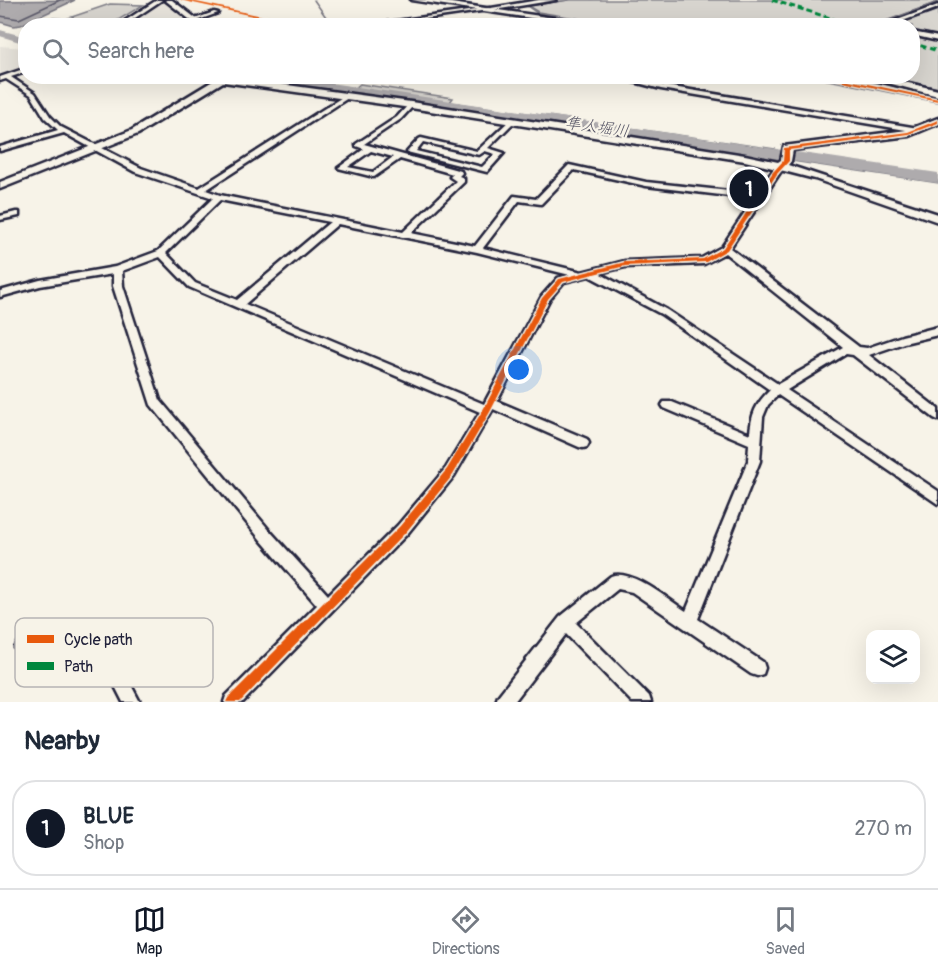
<!DOCTYPE html>
<html lang="en">
<head>
<meta charset="utf-8">
<style>
  :root { --surface:#fff; --page:#f6f6f7; --text:#1f2937; --muted:#747a83; --line:#e0e1e3; --accent:#111827 }
  body { margin:0; font-family:Pangolin,"Klee One",sans-serif; background:var(--page); color:var(--text) }
  .controls { position:absolute; right:18px; bottom:18px; display:grid; overflow:hidden; border-radius:12px; box-shadow:0 6px 24px #0002 }
  .controls button { width:54px; height:54px; display:grid; place-items:center; padding:0; border:0; border-bottom:2px solid var(--line); background:var(--surface); color:var(--text); font:30px sans-serif }
  .you { position:absolute; left:519px; top:370px; width:21px; height:21px; margin:-15px; border:4px solid #fff; border-radius:50%; background:#1a73e8; box-shadow:0 0 0 9px #1a73e833 }
  .badge { display:grid; place-items:center; width:39px; height:39px; border-radius:50%; background:var(--accent); color:#fff; font-size:20px; font-weight:700 }
  .pin { position:absolute; translate:-50% -50%; border:3px solid #fff; box-shadow:0 2px 6px #0006 }
  .list { margin:0; padding:0; list-style:none }
  h2 { display:flex; justify-content:space-between; align-items:center; height:78px; margin:0; padding:0 24px; font-size:26px }
  h2 small { font-size:20px; font-weight:400; color:var(--muted) }
  .list li { display:grid; grid-template-columns:39px 1fr auto; gap:18px; align-items:center; box-sizing:border-box; height:96px; margin:0 12px 12px; padding:0 12px; border:2px solid var(--line); border-radius:24px }
  .list b { display:block; font-size:22px; white-space:nowrap }
  .list p { margin:0; font-size:20px; white-space:nowrap; color:var(--muted) }
  .list em { font-size:20px; font-style:normal; color:var(--muted) }
  .icon { flex:none; width:33px; height:33px; fill:none; stroke:currentColor; stroke-width:2; stroke-linecap:round; stroke-linejoin:round }
  .map { position:relative; flex:none; width:938px; height:702px; overflow:hidden }
  .search { position:absolute; background:var(--surface); box-shadow:0 6px 24px #0002; left:18px; right:18px; top:18px; height:66px; display:flex; align-items:center; gap:15px; box-sizing:border-box; padding:0 21px; border-radius:24px; color:var(--muted); font-size:22px }
  .sheet { height:186px; background:var(--surface) }
  nav { display:flex; justify-content:space-around; align-items:center; box-sizing:border-box; height:84px; border-top:2px solid var(--line); background:var(--surface); font-size:16px; color:var(--muted) }
  nav a { display:grid; justify-items:center; gap:3px }
  nav .on { color:var(--accent) }
  .map>svg:first-child { display:block }
  .built { fill:#e7e3db }
  .green { fill:#d8d5cf; stroke:#7d7c85; stroke-width:1.5 }
  .water { fill:#aeabad; stroke:#76747f; stroke-width:1.5 }
  .lines { fill:none; stroke-linecap:round; stroke-linejoin:round }
  .shore { stroke:#5a5969; stroke-width:1.5 }
  .stream-far1 { stroke:#76747f; stroke-width:1.5 }
  .stream { stroke:#76747f; stroke-width:2 }
  .river { fill:#aeabad; fill-rule:evenodd }
  .street-casing { stroke:#22223b; stroke-width:5 }
  .secondary-casing { stroke:#22223b; stroke-width:5 }
  .primary-casing { stroke:#22223b; stroke-width:5 }
  .street { fill:#f7f3e8; fill-rule:evenodd }
  .secondary { fill:#f7f3e8; fill-rule:evenodd }
  .primary { fill:#f7f3e8; fill-rule:evenodd }
  .quiet { stroke:#00873e; stroke-width:3; stroke-dasharray:6 3; stroke-linecap:butt }
  .cycleway-casing { stroke:#f7f3e8; stroke-width:3 }
  .cycleway { fill:#e8590c; fill-rule:evenodd }
  .labels { text-anchor:middle; dominant-baseline:central; stroke-width:4.5; stroke-linejoin:round; paint-order:stroke }
  .far-water-label { font-size:16px; font-style:italic; fill:#535263; stroke:#f7f3e8 }
  .key { fill:#f7f3e8; stroke:#b7b4b4; stroke-width:1.5 }
  .key-label { font-size:16px; fill:#22223b }
</style>
</head>
<body>
<div class="map">
<svg width="938" height="702" viewBox="0 0 938 702">
  <rect width="100%" height="100%" fill="#f7f3e8"/>
  <filter id="ink" filterUnits="userSpaceOnUse"><feTurbulence type="fractalNoise" baseFrequency=".0167" numOctaves="2"/><feDisplacementMap in="SourceGraphic" scale="12" xChannelSelector="R" yChannelSelector="G"/><feConvolveMatrix kernelMatrix="1 2 1 2 8 2 1 2 1" color-interpolation-filters="sRGB"/></filter>
  <g filter="url(#ink)">
    <g class="built">
      <polygon points="160,0 164,0 199,25 121,26"/>
      <polygon points="0,46 25,48 25,68 0,76"/>
    </g>
    <g class="green">
      <polygon points="567,0 938,0 938,2 873,26 620,26 537,13 527,6"/>
      <polygon points="110,4 143,5 110,25 41,25 53,18 66,19"/>
      <polygon points="938,10 938,36 913,30 912,26 896,25"/>
      <polygon points="913,35 938,41 938,89 878,77 912,76"/>
      <polygon points="233,77 242,77 938,181 938,183"/>
      <polygon points="267,77 355,88 360,84 453,98 450,102 775,149 779,151 938,176"/>
      <polygon points="841,77 852,77 938,96 938,100 846,80 846,78"/>
    </g>
    <polygon class="water" points="75,0 21,25 14,26 0,22 0,1"/>
    <g class="lines">
      <polyline class="shore" points="0,16 19,19 60,0"/>
      <g class="stream-far1">
        <polyline points="179,0 279,20 362,24"/>
        <polyline points="314,0 328,20"/>
        <polyline points="569,0 528,6 538,12 624,26"/>
        <polyline points="872,26 938,2"/>
        <polyline points="812,76 832,80"/>
        <polyline points="883,76 902,80"/>
      </g>
      <g class="stream">
        <polyline points="825,79 938,102"/>
        <polyline points="895,79 938,88"/>
      </g>
      <g class="river">
        <polygon points="0,30 26,37 26,44 0,36"/>
        <polygon points="250,76 283,76 938,173 938,183 256,80"/>
      </g>
      <defs>
        <g id="street">
          <polygon points="157,0 162,0 123,26 117,26"/>
          <polygon points="938,5 938,8 889,26 881,26"/>
          <polygon points="490,8 488,10 377,26 360,26"/>
          <polygon points="214,12 218,13 196,21 192,20"/>
          <polygon points="912,32 938,37 938,41 912,35"/>
          <path d="M26,68v4l-15,5 24,16 15,23 11,11 80,41 58,20 145,-92h4v2l-142,92 14,5 183,37 53,-51 -6,-4 3,-3 -53,-15 -26,18 -36,-9 26,-19 -8,-3v-2l41,-27 12,-13h4v2l-12,13 -37,25 97,27 1,2 -3,3 5,2v4l-53,51 64,13 39,-50 22,3 33,-34 77,17 111,12 21,-31h6l1,2 -55,83 129,99 8,1 35,-12 36,-9v8l-34,8 -35,12 69,54v11l-4,-2 -81,-63 -7,-1 -59,36 151,101v13l-160,-109 -10,10 -5,12 -3,44 -62,158 65,43 2,6 -2,6 -6,2 -6,-2 -119,-82 -14,-3 -42,34 73,73 2,6h-19l-66,-68 -52,68h-18l2,-6 62,-79 51,-41c20,-8 58,24 75,35l62,-150 1,-17 -85,-36 -2,-3 2,-3h8l78,32c1,-19 6,-31 20,-44l-109,-76 -72,-38 -25,6 -15,18 -52,101 90,38 2,4 -2,4 -4,1 -4,-1 -86,-38 -39,67 -46,57 -165,169h-19l2,-6 91,-91 -57,-66 -109,-134 -38,-119v-12l-73,12 -40,11v-6l40,-11 75,-13 43,-16 55,-53 -78,-26 -71,-39 -64,18v-4l58,-17 -13,-12 -14,-23 -25,-16 -6,2v-4zM371,151l22,6 -20,15 -25,-5zM574,170l72,16 108,13 -32,48 -20,11 -77,3 -43,11 -99,-24 36,-47 22,3zM220,200l110,22 -93,78 -42,-17 -29,-30zM338,224l139,28 93,23 -12,3 -16,18 -58,108 -239,-100zM725,253l118,94 -65,37 -111,-74 -68,-37 26,-6 79,-3zM160,257l29,30 291,125 -34,56 -48,57 -70,70 -58,-64 -110,-131 -37,-114 -1,-15z"/>
          <polygon points="611,76 624,76 661,85 918,128 921,130 918,132 661,89"/>
          <path d="M510,120l5,1 -27,27 16,5 -17,19 -80,-20 12,-13 2,-1 56,13zM423,142l56,13 6,-4 10,3 -13,13 -66,-16z"/>
          <polygon points="16,212 19,212 19,216 0,220 0,216"/>
          <polygon points="102,637 107,640 140,702 123,702 98,653 23,656 18,653 15,648 18,643 23,640"/>
        </g>
        <g id="secondary">
          <polygon points="165,0 172,0 206,26 198,26"/>
          <polygon points="539,0 556,0 488,11 485,9"/>
          <polygon points="221,76 411,102 745,155 778,162 781,160 784,146 907,130 938,118 938,124 909,136 793,150 791,161 788,165 938,214 938,222 815,179 745,161 411,108 223,82 138,134 0,189 0,182 132,130"/>
        </g>
        <g id="primary">
          <polygon points="411,0 431,0 608,26 583,26"/>
          <polygon points="861,76 879,76 938,90 938,96"/>
        </g>
      </defs>
      <use href="#street" class="street-casing"/>
      <use href="#secondary" class="secondary-casing"/>
      <use href="#primary" class="primary-casing"/>
      <use href="#street" class="street"/>
      <use href="#secondary" class="secondary"/>
      <use href="#primary" class="primary"/>
      <g class="quiet">
        <polyline points="772,0 856,26"/>
        <polyline points="912,43 938,51"/>
      </g>
      <defs>
        <g id="cycleway">
          <polygon points="180,0 187,0 262,16 375,26 354,26 262,18"/>
          <polygon points="819,76 830,76 938,99 938,101"/>
          <polygon points="938,120 938,123 909,134 789,150 789,161 777,174 727,250 706,262 625,266 563,282 548,299 490,412 453,475 406,532 240,702 226,702 228,698 400,526 447,469 484,408 542,298 559,279 625,262 703,259 723,248 773,172 783,161 784,148 908,132"/>
        </g>
      </defs>
      <use href="#cycleway" class="cycleway-casing"/>
      <use href="#cycleway" class="cycleway"/>
    </g>
  </g>
  <g class="labels">
    <g class="far-water-label">
      <text transform="translate(597 127) rotate(8)">隼人堀川</text>
    </g>
  </g>
  <rect x="15" y="618" width="198" height="69" rx="9" class="key"/>
  <rect x="27" y="635" width="27" height="8" fill="#e8590c"/>
  <rect x="27" y="662" width="27" height="8" fill="#00873e"/>
  <g class="key-label">
    <text x="64" y="645">Cycle path</text>
    <text x="64" y="672">Path</text>
  </g>
</svg>
<div class="controls">
<button><svg class="icon" aria-label="layers" viewBox="0 0 24 24"><path d="M12 4l9 5-9 5-9-5zM3 14l9 5 9-5"/></svg></button>
</div>
<div class="you"></div>
<div class="pin badge" style="left:749px;top:189px">1</div>
<div class="search"><svg class="icon" aria-label="search" viewBox="0 0 24 24"><circle cx="10" cy="10" r="6"/><path d="M15 15l6 6"/></svg>Search here</div>
</div>
<section class="sheet">
<h2>Nearby<small></small></h2>
<ul class="list">
<li><span class="badge">1</span><div><b>BLUE</b><p>Shop</p></div><em>270 m</em></li>
</ul>
</section>
<nav>
<a class="on"><svg class="icon" aria-label="map" viewBox="0 0 24 24"><path d="M3 6l6-2 6 2 6-2v14l-6 2-6-2-6 2zM9 4v14M15 6v14"/></svg>Map</a>
<a><svg class="icon" aria-label="directions" viewBox="0 0 24 24"><path d="M12 3l9 9-9 9-9-9zM9 14v-3h6M13 9l2 2-2 2"/></svg>Directions</a>
<a><svg class="icon" aria-label="saved" viewBox="0 0 24 24"><path d="M7 4h10v16l-5-4-5 4z"/></svg>Saved</a>
</nav>
</body>
</html>
